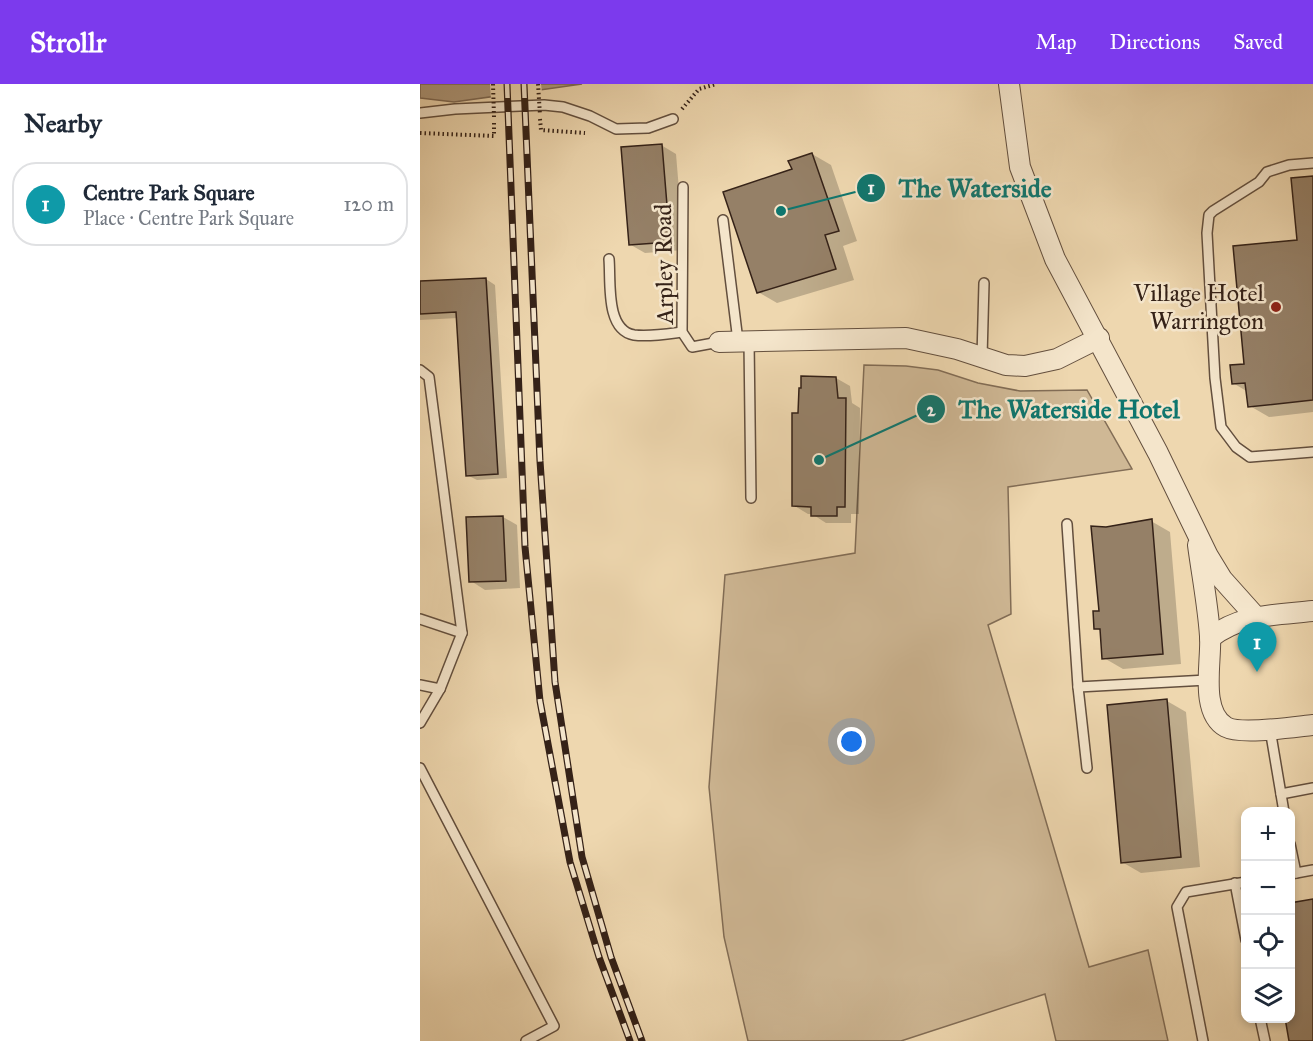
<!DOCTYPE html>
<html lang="en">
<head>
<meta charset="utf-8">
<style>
  :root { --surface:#fff; --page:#f2f2f3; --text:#1f2937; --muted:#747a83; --line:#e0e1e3; --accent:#7c3aed }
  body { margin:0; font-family:"IM FELL Great Primer",serif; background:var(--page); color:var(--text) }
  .controls { position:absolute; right:18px; bottom:18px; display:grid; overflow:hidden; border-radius:12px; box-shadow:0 3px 9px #0003 }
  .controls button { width:54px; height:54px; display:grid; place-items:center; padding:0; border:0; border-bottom:2px solid var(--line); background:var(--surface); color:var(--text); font:30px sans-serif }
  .you { position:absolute; left:432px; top:658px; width:21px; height:21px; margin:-15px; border:4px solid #fff; border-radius:50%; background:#1a73e8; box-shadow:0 0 0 9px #1a73e833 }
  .badge { display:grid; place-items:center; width:39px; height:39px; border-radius:50%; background:var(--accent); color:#fff; font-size:20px; font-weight:700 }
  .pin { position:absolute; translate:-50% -50px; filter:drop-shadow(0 2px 3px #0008) }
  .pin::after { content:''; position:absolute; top:32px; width:21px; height:18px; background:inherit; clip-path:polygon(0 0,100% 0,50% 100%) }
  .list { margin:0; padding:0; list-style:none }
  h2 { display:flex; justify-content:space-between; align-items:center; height:78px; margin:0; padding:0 24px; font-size:26px }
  h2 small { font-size:20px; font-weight:400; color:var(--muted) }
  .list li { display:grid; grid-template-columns:39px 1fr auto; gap:18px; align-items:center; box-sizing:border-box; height:84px; margin:0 12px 12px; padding:0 12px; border:2px solid var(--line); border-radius:24px }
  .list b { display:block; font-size:22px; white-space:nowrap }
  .list p { margin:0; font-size:20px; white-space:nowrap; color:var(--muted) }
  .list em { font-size:20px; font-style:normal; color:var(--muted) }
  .icon { flex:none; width:33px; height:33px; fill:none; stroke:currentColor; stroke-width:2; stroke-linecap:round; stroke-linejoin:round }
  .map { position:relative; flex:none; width:893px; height:957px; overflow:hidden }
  header { display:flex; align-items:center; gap:36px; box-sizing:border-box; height:84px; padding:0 30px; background:var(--accent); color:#fff }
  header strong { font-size:28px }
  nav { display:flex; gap:33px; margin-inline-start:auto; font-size:21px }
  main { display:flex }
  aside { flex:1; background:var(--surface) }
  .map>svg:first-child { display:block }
  .green { fill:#cfb895; stroke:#826d56; stroke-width:1.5 }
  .water { fill:#af997c; stroke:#7e6954; stroke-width:1.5 }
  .pier { fill:#eed7af }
  .shadow { fill:#0003 }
  .building { fill:#958067; stroke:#352218; stroke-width:1.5 }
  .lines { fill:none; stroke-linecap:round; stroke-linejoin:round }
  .service-casing { stroke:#634f3e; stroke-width:12 }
  .minor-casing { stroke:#634f3e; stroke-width:22 }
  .path { stroke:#352218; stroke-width:4; stroke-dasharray:1.5 3; stroke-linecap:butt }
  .service { stroke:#f4e5cb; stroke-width:9 }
  .minor { stroke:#f4e5cb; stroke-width:20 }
  .rail-casing { stroke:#352218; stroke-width:7 }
  .rail { stroke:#f4e5cb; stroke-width:4.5; stroke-dasharray:14; stroke-linecap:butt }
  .path-bridge { stroke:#352218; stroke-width:4; stroke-dasharray:1.5 3; stroke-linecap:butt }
  .poi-dot { fill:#8f2418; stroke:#f4e5cb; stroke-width:2 }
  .labels { text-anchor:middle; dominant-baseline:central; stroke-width:5; stroke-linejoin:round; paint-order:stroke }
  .street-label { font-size:24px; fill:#352218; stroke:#f4e5cb }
  .poi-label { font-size:24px; fill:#352218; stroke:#f4e5cb; text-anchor:end }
  .leader { fill:none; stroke:#0f766e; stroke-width:2 }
  .callout-dot { fill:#0f766e; stroke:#f4e5cb; stroke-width:2 }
  .mark-label { font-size:18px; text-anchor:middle; font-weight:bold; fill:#fff }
  .callout-label { font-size:26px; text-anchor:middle; font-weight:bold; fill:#0f766e; stroke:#f4e5cb; stroke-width:5; stroke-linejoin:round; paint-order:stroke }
</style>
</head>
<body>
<header>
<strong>Strollr</strong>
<nav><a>Map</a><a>Directions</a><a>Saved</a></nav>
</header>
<main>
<aside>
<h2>Nearby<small></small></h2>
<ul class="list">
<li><span class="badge" style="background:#0f9aa8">1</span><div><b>Centre Park Square</b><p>Place · Centre Park Square</p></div><em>120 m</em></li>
</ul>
</aside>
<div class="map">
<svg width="893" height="957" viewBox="0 0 893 957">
  <rect width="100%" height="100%" fill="#eed7af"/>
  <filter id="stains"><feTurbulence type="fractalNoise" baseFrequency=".00333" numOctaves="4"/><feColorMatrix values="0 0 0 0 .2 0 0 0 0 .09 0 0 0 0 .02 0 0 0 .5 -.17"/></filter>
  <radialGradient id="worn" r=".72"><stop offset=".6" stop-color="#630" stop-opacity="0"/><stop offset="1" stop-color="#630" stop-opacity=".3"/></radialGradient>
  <polygon class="green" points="444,281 486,282 518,286 558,299 600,307 667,306 712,385 588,403 591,530 568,541 669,883 728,866 748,957 636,957 625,910 481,957 328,957 304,853 289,703 305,491 435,469"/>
  <polygon class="water" points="0,0 162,0 34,18 0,14"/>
  <polygon class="pier" points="70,0 121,0 122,9 71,16"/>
  <g class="shadow">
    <polygon points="241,61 256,70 264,166 225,169 211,161"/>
    <polygon points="392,70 411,81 437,157 423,162 434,196 357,219 338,208 374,86"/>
    <polygon points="893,93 893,328 849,333 830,322 828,308 813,299 826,282 878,157"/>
    <polygon points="66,195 75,201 87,394 57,396 47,391 38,234 0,236 0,199"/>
    <polygon points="416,294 430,302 432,319 440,324 439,430 431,430 431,439 406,439 392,430 388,430 373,421 380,331"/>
    <polygon points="83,433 97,441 100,504 65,506 51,497"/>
    <polygon points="731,437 750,448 761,580 703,585 684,574 681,547 676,544 680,528 686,444"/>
    <polygon points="747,617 766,628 780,783 721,789 702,778"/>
  </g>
  <g class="building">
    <polygon points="242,60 250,158 209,161 201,63"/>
    <polygon points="392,69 419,147 405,151 416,185 337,209 303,108 372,85 368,77"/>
    <polygon points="893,92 893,316 828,323 825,299 812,300 810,281 824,280 813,162 877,156 871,94"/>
    <polygon points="66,194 78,390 46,392 36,228 0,230 0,197"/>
    <polygon points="381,292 416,293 418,314 426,314 425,423 417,423 417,432 391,432 391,423 372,422 372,329 378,329 379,304 381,304"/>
    <polygon points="83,432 86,497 49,498 46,433"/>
    <polygon points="732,435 743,570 682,575 680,545 674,545 673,527 679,527 671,442 686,443"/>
    <polygon points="747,615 761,773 701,779 687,621"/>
    <polygon points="893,815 893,957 869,957 865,934 870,934 870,819"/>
  </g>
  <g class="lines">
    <defs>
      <g id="service">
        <polyline points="0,29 35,25 124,21 143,23 170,32 196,45 228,44 253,35"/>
        <polyline points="893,79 869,81 847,88 839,98 793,127 789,131 787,149 795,294 801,343 816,363 830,373 893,368"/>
        <polyline points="263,103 262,248 272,263 299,258"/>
        <polyline points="303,136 318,257"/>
        <path d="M189,175c2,22 -4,71 25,76 15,2 33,-1 48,-3"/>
        <polyline points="329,257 331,414"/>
        <polyline points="562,273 564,199"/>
        <polyline points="0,286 9,293 42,549 20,605 0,639"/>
        <polyline points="647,440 658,603"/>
        <polyline points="0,535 42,549"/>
        <polyline points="0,601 20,605"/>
        <polyline points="850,645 864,728"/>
        <polyline points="0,684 134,942 106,957"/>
        <polyline points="667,684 658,603 787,596"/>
        <polyline points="861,710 893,704"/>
        <polyline points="870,760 876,789 870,790"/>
        <polyline points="876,789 893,786"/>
        <polyline points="815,799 826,856"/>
        <polyline points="840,934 845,957"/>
        <polyline points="783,957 757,823 766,808 826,798"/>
      </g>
      <g id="minor">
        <polyline points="589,0 600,83 635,175 738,369 788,472 802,495 836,533"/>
        <polyline points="299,258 486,254 537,265 586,281 605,282 637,275 679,254"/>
        <path d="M778,461c4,30 10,61 12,91 2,24 -11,76 16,91 15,8 68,0 87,-2"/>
        <path d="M790,554c30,-24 67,-23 103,-27"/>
      </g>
    </defs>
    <use href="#service" class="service-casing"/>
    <use href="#minor" class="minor-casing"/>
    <g class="path">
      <polyline points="262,25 279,5 296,0"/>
      <polyline points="120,35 121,46 165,49"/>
      <polyline points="0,49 74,52 74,37"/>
    </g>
    <use href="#service" class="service"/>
    <use href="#minor" class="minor"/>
    <defs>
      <g id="rail">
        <polyline points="87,0 105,463 120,617 150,778 179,873 210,957"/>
        <polyline points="104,0 120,377 135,598 162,773 191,873 222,957"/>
      </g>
    </defs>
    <use href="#rail" class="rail-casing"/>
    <use href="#rail" class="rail"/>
    <g class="path-bridge">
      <polyline points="73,0 74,33"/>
      <polyline points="118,0 120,31"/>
    </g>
  </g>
  <circle class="poi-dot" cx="856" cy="223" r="6"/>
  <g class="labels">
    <g class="street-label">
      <text transform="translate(244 180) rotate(-91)">Arpley Road</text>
    </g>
    <g class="poi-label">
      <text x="844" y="209">Village Hotel<tspan x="844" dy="28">Warrington</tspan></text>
    </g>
  </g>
  <path class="leader" d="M361 127L451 104M399 376L511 325"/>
  <g class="callout-dot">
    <circle cx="361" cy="127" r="6"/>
    <circle cx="399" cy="376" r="6"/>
    <circle cx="451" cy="104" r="15"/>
    <circle cx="511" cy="325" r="15"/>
  </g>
  <g class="mark-label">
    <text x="451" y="110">1</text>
    <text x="511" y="332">2</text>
  </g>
  <g class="callout-label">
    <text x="555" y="113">The Waterside</text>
    <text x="649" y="334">The Waterside Hotel</text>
  </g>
  <rect width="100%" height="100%" filter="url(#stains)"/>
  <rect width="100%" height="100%" fill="url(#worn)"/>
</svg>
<div class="controls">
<button>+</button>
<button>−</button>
<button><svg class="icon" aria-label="locate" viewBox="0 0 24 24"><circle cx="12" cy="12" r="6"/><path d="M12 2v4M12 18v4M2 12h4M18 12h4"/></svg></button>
<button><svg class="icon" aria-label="layers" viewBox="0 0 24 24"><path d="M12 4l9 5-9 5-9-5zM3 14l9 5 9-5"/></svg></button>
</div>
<div class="you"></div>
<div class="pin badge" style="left:837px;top:588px;background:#0f9aa8">1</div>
</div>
</main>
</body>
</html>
